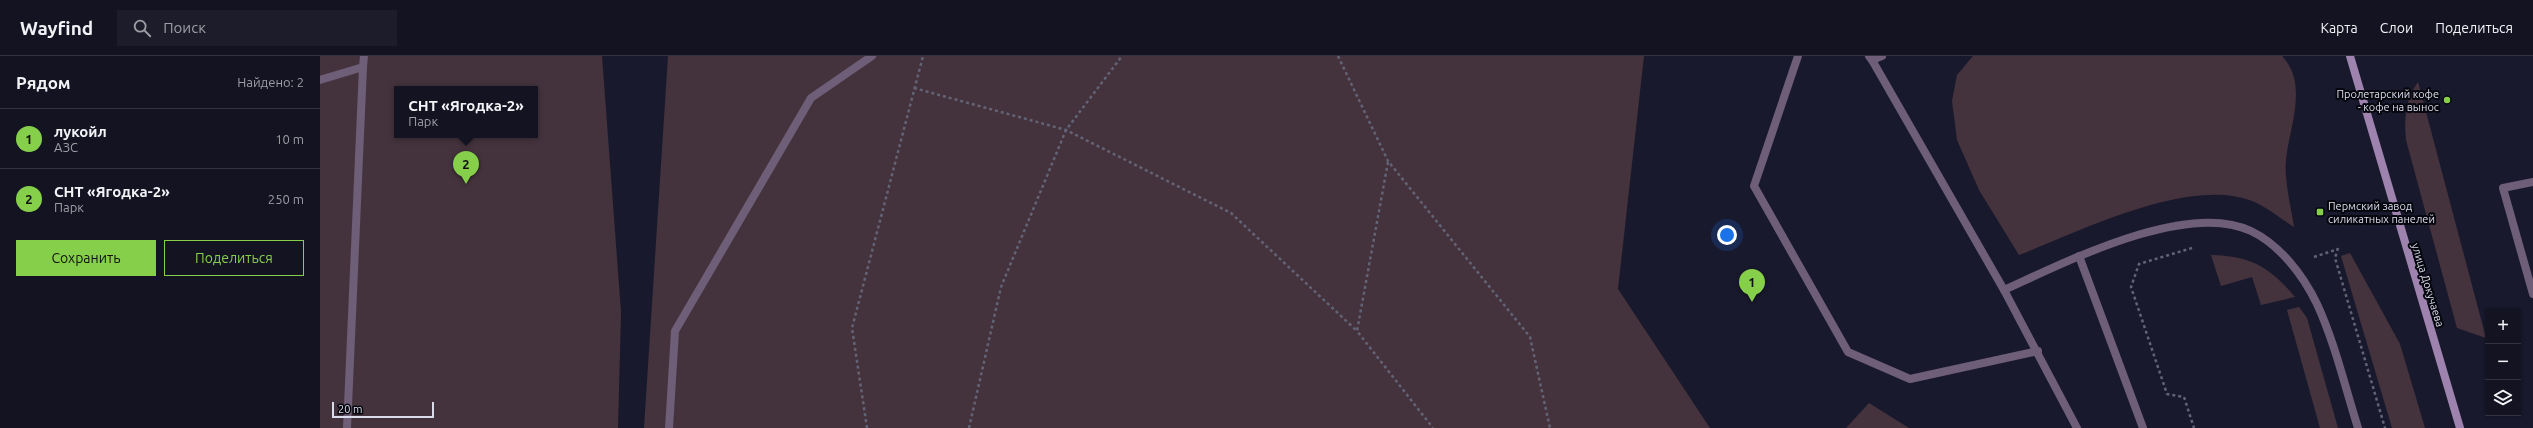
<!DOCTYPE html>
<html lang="ru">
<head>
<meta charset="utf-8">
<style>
  :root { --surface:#131322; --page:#1c1c2a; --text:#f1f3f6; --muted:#9d9ea5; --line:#323240; --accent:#86cf4b }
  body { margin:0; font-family:Ubuntu,sans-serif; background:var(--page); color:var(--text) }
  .controls { position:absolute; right:12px; bottom:12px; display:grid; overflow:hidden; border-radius:0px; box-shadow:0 1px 3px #0004 }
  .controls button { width:36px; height:36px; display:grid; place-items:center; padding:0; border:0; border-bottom:1px solid var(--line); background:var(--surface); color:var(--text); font:20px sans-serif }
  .scale { position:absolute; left:12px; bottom:10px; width:102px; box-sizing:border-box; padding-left:4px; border:2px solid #dbdceb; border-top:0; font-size:11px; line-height:14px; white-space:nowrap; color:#dbdceb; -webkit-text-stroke:3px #06060e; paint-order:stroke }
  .you { position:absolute; left:1407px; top:179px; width:14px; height:14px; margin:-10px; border:3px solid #fff; border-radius:50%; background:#1a73e8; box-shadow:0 0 0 6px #1a73e833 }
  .badge { display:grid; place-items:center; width:26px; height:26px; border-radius:50%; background:var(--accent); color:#111; font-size:13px; font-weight:700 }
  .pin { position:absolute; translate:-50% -33px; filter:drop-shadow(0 1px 2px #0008) }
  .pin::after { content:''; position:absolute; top:21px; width:14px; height:12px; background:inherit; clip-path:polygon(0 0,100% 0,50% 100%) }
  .popup { position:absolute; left:74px; top:30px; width:144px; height:52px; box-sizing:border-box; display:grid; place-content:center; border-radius:0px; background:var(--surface); filter:drop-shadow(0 1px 3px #0005); font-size:13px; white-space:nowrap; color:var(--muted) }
  .popup b { font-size:15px; color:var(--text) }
  .popup::after { content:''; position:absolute; left:50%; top:100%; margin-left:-8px; border:8px solid transparent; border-top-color:var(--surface) }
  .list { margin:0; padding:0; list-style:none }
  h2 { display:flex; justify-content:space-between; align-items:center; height:52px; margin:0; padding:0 16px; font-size:17px }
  h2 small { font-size:13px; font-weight:400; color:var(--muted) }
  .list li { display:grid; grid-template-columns:26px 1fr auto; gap:12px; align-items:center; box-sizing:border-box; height:60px; padding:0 16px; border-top:1px solid var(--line) }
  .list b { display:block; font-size:15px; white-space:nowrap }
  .list p { margin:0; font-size:13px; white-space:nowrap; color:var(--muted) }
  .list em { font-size:13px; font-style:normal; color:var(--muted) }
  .actions { display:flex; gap:8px; padding:12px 16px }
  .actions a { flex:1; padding:9px 0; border:1px solid var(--accent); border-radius:0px; text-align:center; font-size:14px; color:var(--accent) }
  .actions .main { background:var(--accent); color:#111 }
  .icon { flex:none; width:22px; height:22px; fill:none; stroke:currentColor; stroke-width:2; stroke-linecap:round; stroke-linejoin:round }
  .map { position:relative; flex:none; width:2213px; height:372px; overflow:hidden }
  header { display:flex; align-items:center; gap:24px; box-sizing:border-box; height:56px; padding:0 20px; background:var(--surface); border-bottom:1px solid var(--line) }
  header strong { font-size:19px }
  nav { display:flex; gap:22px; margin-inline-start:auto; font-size:14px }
  .search { width:280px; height:36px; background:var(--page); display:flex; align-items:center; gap:10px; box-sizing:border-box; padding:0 14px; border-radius:0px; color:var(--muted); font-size:15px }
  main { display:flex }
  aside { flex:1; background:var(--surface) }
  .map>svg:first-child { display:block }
  .green { fill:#44333d; fill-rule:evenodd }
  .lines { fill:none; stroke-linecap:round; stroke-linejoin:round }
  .path { stroke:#636376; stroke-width:2.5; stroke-dasharray:3 3; stroke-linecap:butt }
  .service { stroke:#6e5e78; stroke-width:8 }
  .minor { stroke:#6e5e78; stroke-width:8 }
  .secondary { stroke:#9e83ae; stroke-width:8 }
  .poi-dot { fill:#86cf4b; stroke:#06060e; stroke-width:1.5 }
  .labels { text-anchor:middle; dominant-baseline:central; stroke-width:4; stroke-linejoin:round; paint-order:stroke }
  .poi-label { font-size:11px; fill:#dbdceb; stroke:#06060e; text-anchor:end }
  .street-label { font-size:11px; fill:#dbdceb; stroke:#06060e }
</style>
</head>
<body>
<header>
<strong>Wayfind</strong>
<div class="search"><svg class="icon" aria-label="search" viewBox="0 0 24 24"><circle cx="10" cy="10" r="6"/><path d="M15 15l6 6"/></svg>Поиск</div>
<nav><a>Карта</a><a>Слои</a><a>Поделиться</a></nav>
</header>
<main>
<aside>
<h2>Рядом<small>Найдено: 2</small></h2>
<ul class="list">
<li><span class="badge">1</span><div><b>лукойл</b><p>АЗС</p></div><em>10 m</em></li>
<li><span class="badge">2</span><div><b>СНТ «Ягодка-2»</b><p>Парк</p></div><em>250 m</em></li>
</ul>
<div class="actions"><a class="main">Сохранить</a><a>Поделиться</a></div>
</aside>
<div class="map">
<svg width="2213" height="372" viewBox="0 0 2213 372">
  <rect width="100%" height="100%" fill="#19192e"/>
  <g class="green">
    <path d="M0,0h282l19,256 -3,116h-298zM77,33h138v46h-138z"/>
    <polygon points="348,0 1324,0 1298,233 1390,372 324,372"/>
    <path d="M1653,0h309c27,29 7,71 4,104 -2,21 5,46 8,67 -13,-8 -27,-20 -42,-26 -63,-25 -172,30 -233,54l-40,-65 -22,-50 -5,-39 5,-26z"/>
    <path d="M2098,26l68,256 -29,-10 -51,-188c-2,-21 -1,-40 12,-58z"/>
    <polygon points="2030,197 2080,288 2105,372 2072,372 2021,200"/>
    <path d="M1891,199c40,1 59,12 84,42l-34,8 -9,-28 -31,9z"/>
    <polygon points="1979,251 1987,262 2018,372 2000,372 1967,254"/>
    <polygon points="1549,347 1589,372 1526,372"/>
  </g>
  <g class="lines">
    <g class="path">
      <polyline points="1018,0 1068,105 1210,281 1230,372"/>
      <polyline points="594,32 746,74 911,157 1037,275"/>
      <polyline points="1068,106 1037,275 1113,372"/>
      <polyline points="1872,192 1819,208 1811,231 1847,338 1864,341 1874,372"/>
      <polyline points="2018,192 2015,202 2065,372"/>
      <polyline points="1994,201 2018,193"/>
      <polyline points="547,372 532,272 603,0"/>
      <polyline points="649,372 681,231 746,74 802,0"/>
    </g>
    <g class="service">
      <polyline points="1478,0 1434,130 1528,296 1590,323 1718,295"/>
      <polyline points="1552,4 1684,234 1757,372"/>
      <polyline points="0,24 43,11 44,0"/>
      <polyline points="2213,126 2183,132 2213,238"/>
      <polyline points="1759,200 1823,372"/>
      <path d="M1684,234c60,-27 182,-90 247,-59 29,14 52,44 66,73 18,39 28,83 41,124"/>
      <polyline points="27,372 43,11"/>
      <polyline points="349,372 355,275 491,42 552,0"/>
    </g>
    <polyline class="minor" points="1549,0 1552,4 1562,0"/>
    <polyline class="secondary" points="2030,0 2140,372"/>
  </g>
  <g class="poi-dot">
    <circle cx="2127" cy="44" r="4"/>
    <rect x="1996" y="152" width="8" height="8" rx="2"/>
  </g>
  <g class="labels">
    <g class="poi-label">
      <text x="2119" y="38">Пролетарский кофе<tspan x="2119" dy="13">- кофе на вынос</tspan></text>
      <text x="2008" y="150" text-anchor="start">Пермский завод<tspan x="2008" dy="13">силикатных панелей</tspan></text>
    </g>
    <g class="street-label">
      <text transform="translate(2108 229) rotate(73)">улица Докучаева</text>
    </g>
  </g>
</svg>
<div class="controls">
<button>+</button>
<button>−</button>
<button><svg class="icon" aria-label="layers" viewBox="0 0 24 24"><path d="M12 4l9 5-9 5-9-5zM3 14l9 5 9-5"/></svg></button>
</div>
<div class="scale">20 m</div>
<div class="you"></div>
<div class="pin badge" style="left:1432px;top:246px">1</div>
<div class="pin badge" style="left:146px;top:128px">2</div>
<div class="popup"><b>СНТ «Ягодка-2»</b>Парк</div>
</div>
</main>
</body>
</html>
